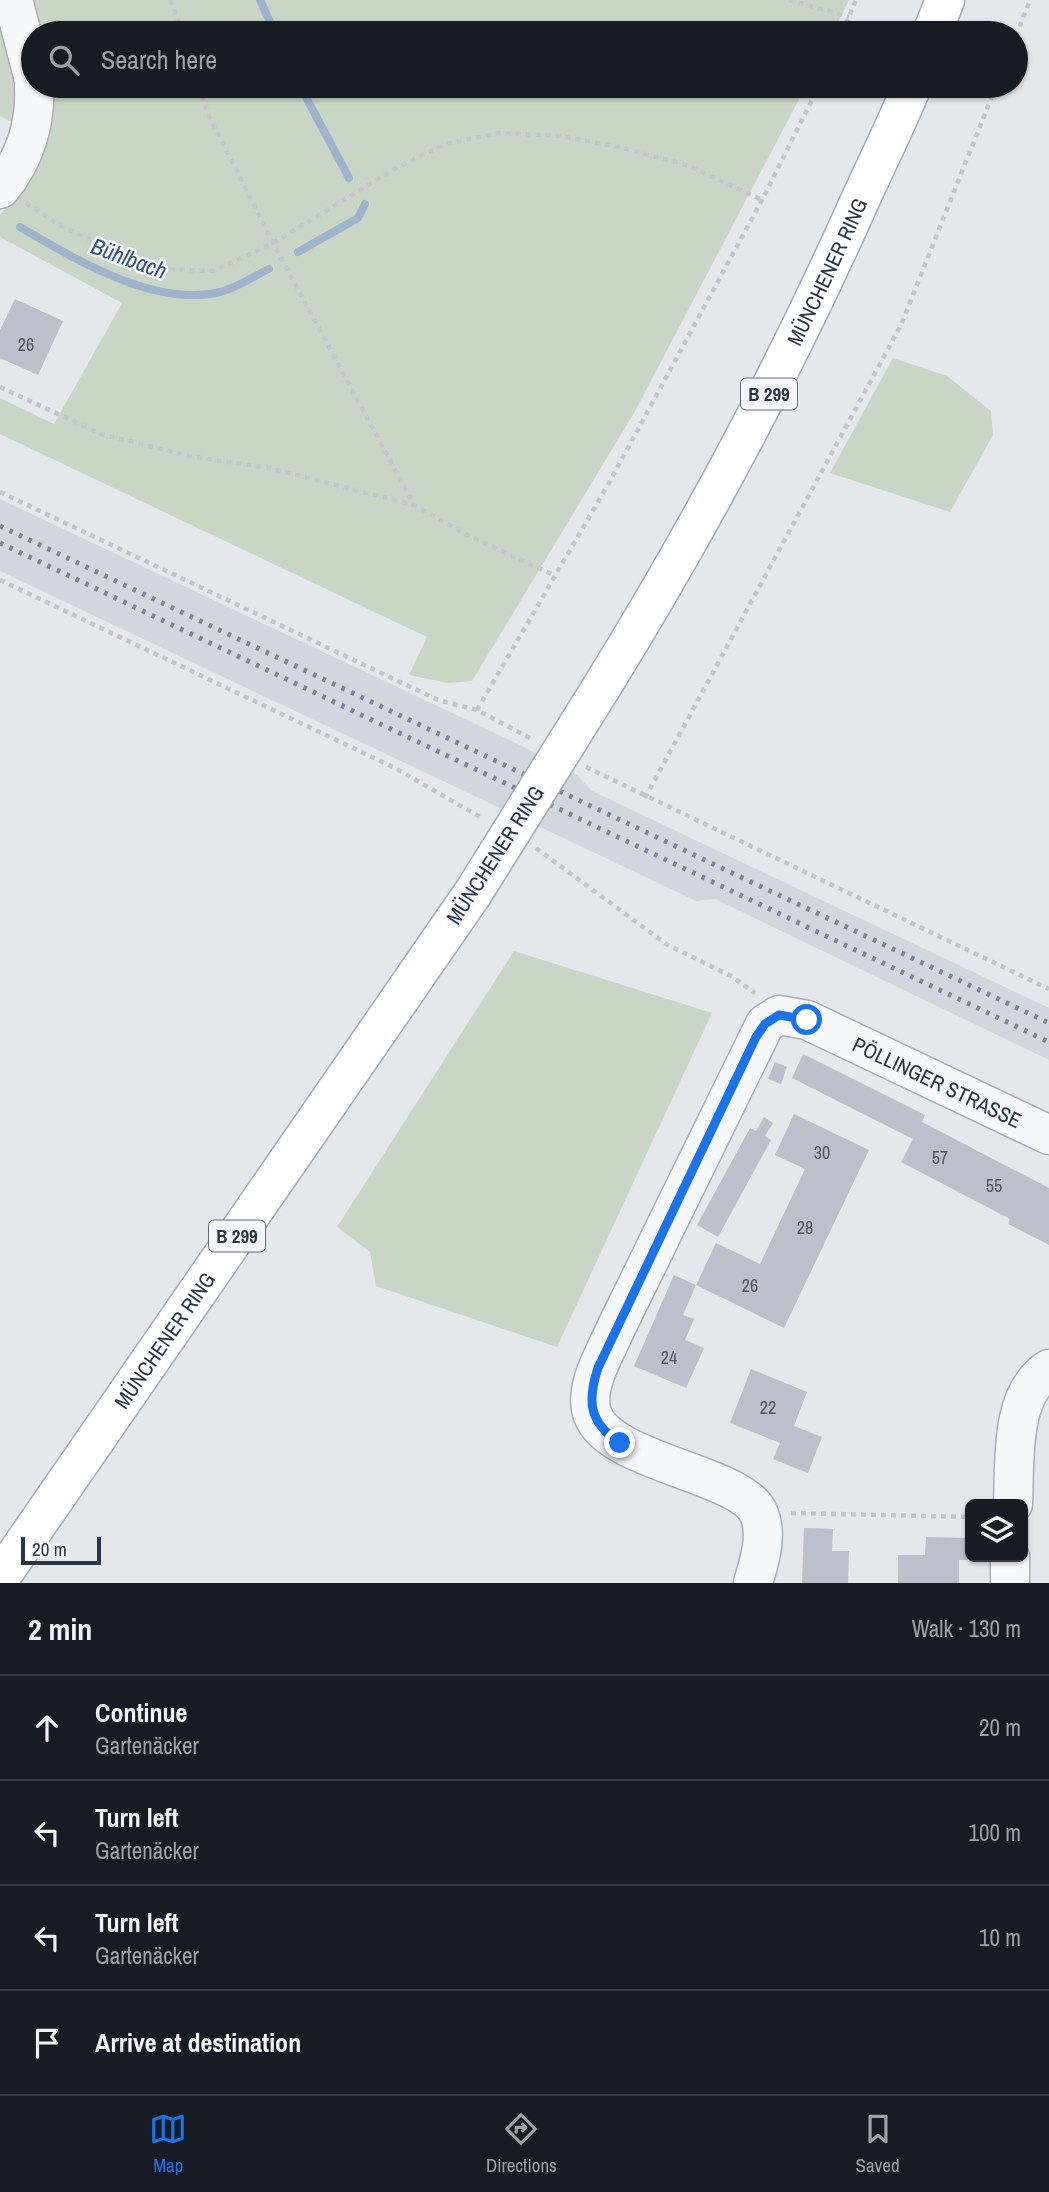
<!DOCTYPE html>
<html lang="en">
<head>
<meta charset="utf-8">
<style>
  :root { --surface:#171b24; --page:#242831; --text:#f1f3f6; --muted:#9ea1a6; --line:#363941; --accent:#1a73e8 }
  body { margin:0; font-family:"Archivo Narrow",sans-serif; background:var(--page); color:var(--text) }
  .controls { position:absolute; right:21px; bottom:21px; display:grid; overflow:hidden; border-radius:10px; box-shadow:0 2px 5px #0004 }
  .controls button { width:63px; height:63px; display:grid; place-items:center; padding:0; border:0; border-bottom:2px solid var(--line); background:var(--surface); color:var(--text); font:35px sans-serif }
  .scale { position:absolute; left:21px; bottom:18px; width:80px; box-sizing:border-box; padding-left:7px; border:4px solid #2b3445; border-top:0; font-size:19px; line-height:24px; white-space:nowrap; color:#2b3445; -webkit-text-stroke:5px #f4f6f9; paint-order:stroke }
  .stop { position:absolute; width:21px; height:21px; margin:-16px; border:5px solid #1a73e8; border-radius:50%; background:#fff }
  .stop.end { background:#1a73e8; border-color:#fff; box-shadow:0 2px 7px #0008 }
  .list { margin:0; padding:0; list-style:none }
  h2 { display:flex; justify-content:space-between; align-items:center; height:91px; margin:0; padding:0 28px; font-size:30px }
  h2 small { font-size:23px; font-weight:400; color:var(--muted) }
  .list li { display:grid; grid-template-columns:46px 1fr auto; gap:21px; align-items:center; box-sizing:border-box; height:105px; padding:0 28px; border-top:2px solid var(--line) }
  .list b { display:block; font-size:26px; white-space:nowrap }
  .list p { margin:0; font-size:23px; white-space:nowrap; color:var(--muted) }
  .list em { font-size:23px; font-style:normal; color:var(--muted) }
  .icon { flex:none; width:38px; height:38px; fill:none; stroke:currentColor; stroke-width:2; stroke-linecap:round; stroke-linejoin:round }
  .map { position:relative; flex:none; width:1049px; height:1583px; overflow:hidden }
  .search { position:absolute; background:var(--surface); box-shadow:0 2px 5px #0004; left:21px; right:21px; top:21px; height:77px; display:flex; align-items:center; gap:18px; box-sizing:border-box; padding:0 24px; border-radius:38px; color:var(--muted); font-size:26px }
  .sheet { height:511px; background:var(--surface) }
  nav { display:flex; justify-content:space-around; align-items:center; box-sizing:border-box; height:98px; border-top:2px solid var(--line); background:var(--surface); font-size:19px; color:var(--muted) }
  nav a { display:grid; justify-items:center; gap:4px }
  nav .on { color:var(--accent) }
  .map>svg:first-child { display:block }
  .built { fill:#d2d6de }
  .green { fill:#c9d6c5 }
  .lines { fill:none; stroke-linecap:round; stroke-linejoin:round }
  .stream { stroke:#9fb4cc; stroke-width:8 }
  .building { fill:#bbc0ca }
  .minor-casing { stroke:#a9aeb7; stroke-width:41 }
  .major-casing { stroke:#a3abb8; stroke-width:41 }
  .path { stroke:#c2c5cb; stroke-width:4.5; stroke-dasharray:5 5; stroke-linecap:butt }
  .minor { stroke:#f7f8fa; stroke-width:38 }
  .major { stroke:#fff; stroke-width:38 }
  .rail { stroke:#7d8696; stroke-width:5; stroke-dasharray:3.5 7; stroke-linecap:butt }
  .major-bridge-casing { stroke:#a3abb8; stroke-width:41; stroke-linecap:butt }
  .major-bridge { stroke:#fff; stroke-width:38 }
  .route { stroke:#1a73e8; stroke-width:9 }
  .labels { text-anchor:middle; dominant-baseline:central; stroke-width:5; stroke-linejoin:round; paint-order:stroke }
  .number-label { font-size:18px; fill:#4f5766 }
  .shield { fill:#f4f6f9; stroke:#676e7b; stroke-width:2 }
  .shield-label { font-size:19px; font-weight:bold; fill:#2b3445 }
  .street-label { font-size:21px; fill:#2b3445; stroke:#f4f6f9 }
  .water-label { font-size:23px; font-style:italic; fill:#34527a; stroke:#f4f6f9 }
</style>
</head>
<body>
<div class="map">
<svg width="1049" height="1583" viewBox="0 0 1049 1583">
  <rect width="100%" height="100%" fill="#e4e7ec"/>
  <polygon class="built" points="0,499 522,746 577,775 592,791 1049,1008 1049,1060 715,899 696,901 0,571"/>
  <g class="green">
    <polygon points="32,0 849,0 833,33 40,33"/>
    <polygon points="0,5 18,98 17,125 0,116"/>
    <polygon points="51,86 806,86 634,413 472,681 448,683 409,675 427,637 0,434 0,398 54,424 122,303 0,237 0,215 19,190"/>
    <polygon points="893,358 947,376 991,411 993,435 950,512 830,473"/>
    <polygon points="514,951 712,1013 557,1347 376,1286 370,1252 337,1227"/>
  </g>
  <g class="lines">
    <g class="stream">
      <polyline points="260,0 275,33"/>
      <polyline points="300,86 349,178"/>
      <path d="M20,227c55,32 135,81 200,65 17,-4 34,-16 49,-23"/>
      <polyline points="298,252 358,218 365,204"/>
    </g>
  </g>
  <g class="building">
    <polygon points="15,299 63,321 38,375 0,358 0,330"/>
    <polygon points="803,1054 925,1115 922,1122 1049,1188 1049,1245 1008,1224 1010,1219 901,1162 913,1139 792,1078"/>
    <polygon points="775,1062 787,1067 781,1084 768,1079"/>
    <polygon points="794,1114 869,1150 784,1328 696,1285 716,1243 760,1264 805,1169 775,1155"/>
    <polygon points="764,1117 773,1123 765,1136 771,1140 718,1237 697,1225 750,1128 756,1131"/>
    <polygon points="674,1275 696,1285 683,1315 694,1319 685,1340 704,1348 686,1388 634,1366"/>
    <polygon points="751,1369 807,1392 794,1426 822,1437 808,1473 773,1459 780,1443 730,1423"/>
    <polygon points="804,1528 833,1529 832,1551 849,1551 848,1583 802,1583"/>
    <polygon points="926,1537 970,1538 971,1560 959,1560 959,1583 898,1583 898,1555 925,1555"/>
  </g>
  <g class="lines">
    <defs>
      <g id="minor">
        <polyline points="13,0 33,76"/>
        <path d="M0,189c25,-29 36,-66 34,-103"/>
        <path d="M1013,1504c2,-42 -4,-109 36,-135"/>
        <path id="s1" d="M753,1583c6,-20 15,-48 6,-69 -16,-42 -158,-51 -168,-105 -5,-27 15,-57 25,-81l149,-304 14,-9 28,5 242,115"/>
        <polyline points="1010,1583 1010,1557"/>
      </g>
      <g id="major">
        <polyline points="932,33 945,0"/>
        <path id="s2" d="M601,688c94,-152 178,-308 252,-472 19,-43 41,-86 59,-130"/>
        <path id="s3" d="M0,1578l473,-685"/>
      </g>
    </defs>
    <use href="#minor" class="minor-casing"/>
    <use href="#major" class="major-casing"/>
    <g class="path">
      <polyline points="171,0 182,33"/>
      <polyline points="789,0 849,17"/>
      <polyline points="842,33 856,0"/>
      <polyline points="1016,36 1030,0"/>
      <polyline points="199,86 208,114 273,243 414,505 471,537 554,575"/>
      <polyline points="26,203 59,225 154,269 214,271 273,243 398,167 446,144 499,133 560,136 619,147 687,165 762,200"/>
      <polyline points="0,387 101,434 189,456 269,468 414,505"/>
      <polyline points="0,492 438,700 477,710 532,739"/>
      <polyline points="0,580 393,767 482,818"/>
      <polyline points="477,710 609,483 762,200 819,86"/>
      <polyline points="586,767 1049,989"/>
      <polyline points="645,798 901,325 996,86"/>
      <polyline points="536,848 666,944 731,976 755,993"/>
      <polyline points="791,1513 970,1517"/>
    </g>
    <use href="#minor" class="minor"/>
    <use href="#major" class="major"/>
    <g class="rail">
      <polyline points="0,526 1049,1023"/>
      <polyline points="0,543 1049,1042"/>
    </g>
    <defs>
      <polyline id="major-bridge" points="473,893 601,688"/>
    </defs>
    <use href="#major-bridge" class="major-bridge-casing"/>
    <use href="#major-bridge" class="major-bridge"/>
  </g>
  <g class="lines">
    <path class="route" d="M620,1443c-31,-20 -33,-42 -22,-75l158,-331 9,-13 14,-9 28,5"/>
  </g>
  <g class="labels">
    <g class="number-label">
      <text x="26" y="344">26</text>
      <text x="822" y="1152">30</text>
      <text x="940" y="1157">57</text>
      <text x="994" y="1185">55</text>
      <text x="805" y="1227">28</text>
      <text x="750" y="1285">26</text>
      <text x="669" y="1357">24</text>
      <text x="768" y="1407">22</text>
    </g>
    <g class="shield">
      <rect x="741" y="378.5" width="56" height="31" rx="5"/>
      <rect x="209" y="1220.5" width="56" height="31" rx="5"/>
    </g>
    <g class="shield-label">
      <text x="769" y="394">B 299</text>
      <text x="237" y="1236">B 299</text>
    </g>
    <g class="street-label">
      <text stroke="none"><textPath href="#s2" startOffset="474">MÜNCHENER RING</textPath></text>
      <text transform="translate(495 855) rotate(-57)">MÜNCHENER RING</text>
      <text stroke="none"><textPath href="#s1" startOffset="889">PÖLLINGER STRASSE</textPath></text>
      <text stroke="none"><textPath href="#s3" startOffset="289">MÜNCHENER RING</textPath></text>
    </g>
    <g class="water-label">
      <text transform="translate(129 258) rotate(20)">Bühlbach</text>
    </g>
  </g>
</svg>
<div class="controls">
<button><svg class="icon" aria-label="layers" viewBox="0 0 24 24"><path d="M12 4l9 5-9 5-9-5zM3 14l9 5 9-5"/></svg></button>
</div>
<div class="scale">20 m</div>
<div class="stop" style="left:807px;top:1020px"></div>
<div class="stop end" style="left:620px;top:1443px"></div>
<div class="search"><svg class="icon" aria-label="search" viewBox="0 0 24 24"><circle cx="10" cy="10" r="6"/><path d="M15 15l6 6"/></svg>Search here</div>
</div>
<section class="sheet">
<h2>2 min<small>Walk · 130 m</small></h2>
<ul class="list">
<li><svg class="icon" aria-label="ahead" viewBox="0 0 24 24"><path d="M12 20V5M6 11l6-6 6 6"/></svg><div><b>Continue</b><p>Gartenäcker</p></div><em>20 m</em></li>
<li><svg class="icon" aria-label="left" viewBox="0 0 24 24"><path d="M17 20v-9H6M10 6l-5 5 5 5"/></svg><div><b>Turn left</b><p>Gartenäcker</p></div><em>100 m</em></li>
<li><svg class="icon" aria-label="left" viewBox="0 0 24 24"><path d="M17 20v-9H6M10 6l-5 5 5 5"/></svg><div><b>Turn left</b><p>Gartenäcker</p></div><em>10 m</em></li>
<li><svg class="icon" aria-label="arrive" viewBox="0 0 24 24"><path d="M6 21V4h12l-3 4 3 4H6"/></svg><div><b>Arrive at destination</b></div></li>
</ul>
</section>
<nav>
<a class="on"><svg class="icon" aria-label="map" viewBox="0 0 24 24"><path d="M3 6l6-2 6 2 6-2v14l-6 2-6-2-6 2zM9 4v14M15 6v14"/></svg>Map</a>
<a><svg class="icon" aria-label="directions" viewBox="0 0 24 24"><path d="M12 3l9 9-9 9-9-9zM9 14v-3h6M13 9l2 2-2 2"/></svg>Directions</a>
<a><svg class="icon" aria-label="saved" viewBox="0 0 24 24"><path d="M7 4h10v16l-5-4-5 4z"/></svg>Saved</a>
</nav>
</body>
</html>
